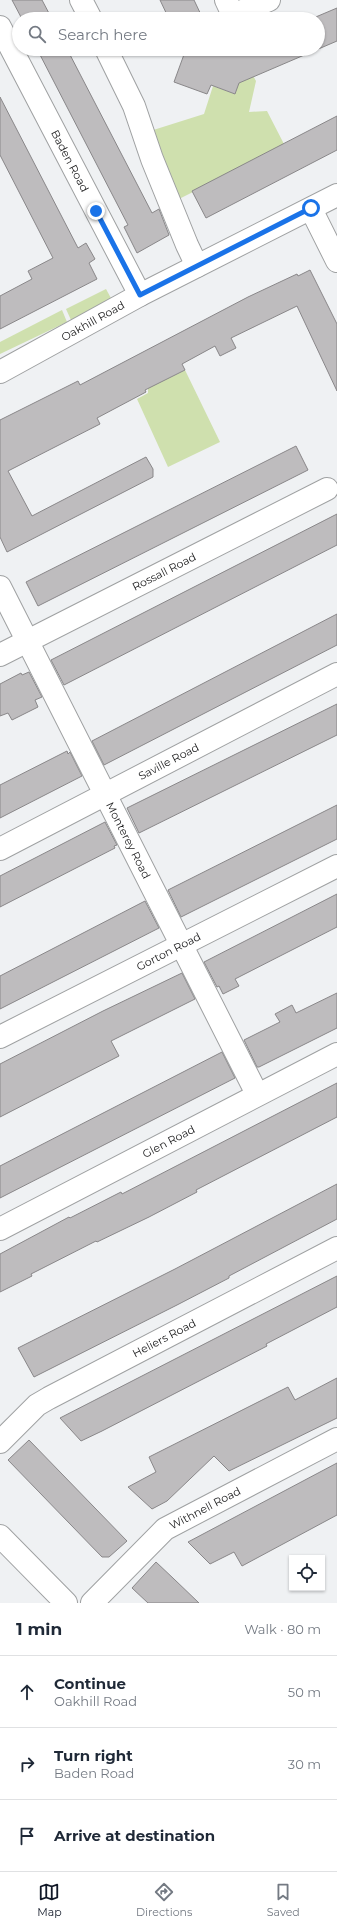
<!DOCTYPE html>
<html lang="en">
<head>
<meta charset="utf-8">
<style>
  :root { --surface:#fff; --page:#f6f6f7; --text:#1f2937; --muted:#747a83; --line:#e0e1e3; --accent:#111827 }
  body { margin:0; font-family:Montserrat,sans-serif; background:var(--page); color:var(--text) }
  .controls { position:absolute; right:12px; bottom:12px; display:grid; overflow:hidden; border-radius:0px; box-shadow:0 1px 3px #0004 }
  .controls button { width:36px; height:36px; display:grid; place-items:center; padding:0; border:0; border-bottom:1px solid var(--line); background:var(--surface); color:var(--text); font:20px sans-serif }
  .stop { position:absolute; width:12px; height:12px; margin:-9px; border:3px solid #1a73e8; border-radius:50%; background:#fff }
  .stop.end { background:#1a73e8; border-color:#fff; box-shadow:0 1px 4px #0008 }
  .list { margin:0; padding:0; list-style:none }
  h2 { display:flex; justify-content:space-between; align-items:center; height:52px; margin:0; padding:0 16px; font-size:17px }
  h2 small { font-size:13px; font-weight:400; color:var(--muted) }
  .list li { display:grid; grid-template-columns:26px 1fr auto; gap:12px; align-items:center; box-sizing:border-box; height:72px; padding:0 16px; border-top:1px solid var(--line) }
  .list b { display:block; font-size:15px; white-space:nowrap }
  .list p { margin:0; font-size:13px; white-space:nowrap; color:var(--muted) }
  .list em { font-size:13px; font-style:normal; color:var(--muted) }
  .icon { flex:none; width:22px; height:22px; fill:none; stroke:currentColor; stroke-width:2; stroke-linecap:round; stroke-linejoin:round }
  .map { position:relative; flex:none; width:337px; height:1603px; overflow:hidden }
  .search { position:absolute; background:var(--surface); box-shadow:0 1px 3px #0004; left:12px; right:12px; top:12px; height:44px; display:flex; align-items:center; gap:10px; box-sizing:border-box; padding:0 14px; border-radius:22px; color:var(--muted); font-size:15px }
  .sheet { height:268px; background:var(--surface) }
  nav { display:flex; justify-content:space-around; align-items:center; box-sizing:border-box; height:56px; border-top:1px solid var(--line); background:var(--surface); font-size:11px; color:var(--muted) }
  nav a { display:grid; justify-items:center; gap:2px }
  nav .on { color:var(--accent) }
  .map>svg:first-child { display:block }
  .green { fill:#cfe0ae }
  .building { fill:#bebcbe; stroke:#898789 }
  .lines { fill:none; stroke-linecap:round; stroke-linejoin:round }
  .minor-casing { stroke:#9fa1a2; stroke-width:24 }
  .major-casing { stroke:#9fa1a2; stroke-width:24 }
  .minor { stroke:#fff; stroke-width:22 }
  .major { stroke:#fff; stroke-width:22 }
  .route { stroke:#1a73e8; stroke-width:5 }
  .labels { text-anchor:middle; dominant-baseline:central; stroke-width:3; stroke-linejoin:round; paint-order:stroke }
  .street-label { font-size:11px; fill:#212122; stroke:#fff }
</style>
</head>
<body>
<div class="map">
<svg width="337" height="1603" viewBox="0 0 337 1603">
  <rect width="100%" height="100%" fill="#eff1f3"/>
  <g class="green">
    <polygon points="246,63 256,81 249,112 267,111 285,146 171,203 147,132 204,114 213,86 235,94"/>
    <polygon points="106,289 112,300 71,320 66,309"/>
    <polygon points="62,310 67,322 0,354 0,342"/>
    <polygon points="185,370 220,442 168,467 137,399 148,393 148,381 169,378"/>
  </g>
  <g class="building">
    <polygon points="12,0 42,0 52,19 22,19"/>
    <polygon points="160,0 194,0 203,19 169,19"/>
    <polygon points="337,8 337,41 239,83 235,94 211,85 207,94 174,82 186,49 318,49 318,19 311,19"/>
    <polygon points="37,49 67,49 152,213 159,209 169,235 137,253 124,227 128,225"/>
    <polygon points="0,97 78,248 86,243 95,259 89,263 97,279 0,329 0,296 32,279 28,271 53,258 0,155"/>
    <polygon points="337,116 337,150 206,218 192,191"/>
    <polygon points="310,270 337,324 337,391 297,306 231,338 236,348 220,356 215,346 182,364 185,370 145,390 146,392 97,418 100,424 8,471 32,516 146,457 153,469 153,477 7,552 0,537 0,420 78,381 80,385 248,297 297,274 298,276"/>
    <polygon points="296,446 308,470 38,606 26,582"/>
    <polygon points="337,514 337,545 64,685 51,660"/>
    <polygon points="337,614 337,645 104,765 92,741"/>
    <polygon points="29,672 42,697 35,700 38,707 12,720 8,713 0,716 0,684 21,673 22,675"/>
    <polygon points="337,704 337,735 139,833 127,808"/>
    <polygon points="67,751 68,754 70,752 82,776 0,818 0,785"/>
    <polygon points="337,805 337,839 181,917 168,890"/>
    <polygon points="105,822 117,845 114,846 115,848 0,907 0,876"/>
    <polygon points="337,894 337,927 235,979 239,986 223,994 219,986 217,987 204,962 206,961"/>
    <polygon points="145,901 159,928 0,1009 0,976"/>
    <polygon points="182,973 195,999 111,1041 119,1056 0,1117 0,1064 103,1011"/>
    <polygon points="337,993 337,1028 259,1067 257,1067 244,1040 280,1022 275,1014 292,1005 296,1013"/>
    <polygon points="222,1052 235,1078 0,1198 0,1166"/>
    <polygon points="337,1083 337,1117 196,1190 197,1192 149,1217 97,1242 96,1241 31,1274 32,1276 0,1292 0,1254 69,1217 70,1218 121,1192 122,1194"/>
    <polygon points="337,1184 337,1219 229,1276 229,1278 177,1305 34,1377 18,1348 175,1269"/>
    <polygon points="337,1276 337,1307 266,1344 267,1346 102,1431 81,1441 60,1418"/>
    <polygon points="337,1378 337,1418 229,1471 214,1456 167,1501 152,1509 128,1487 156,1472 149,1457 288,1387 295,1400"/>
    <polygon points="29,1440 127,1541 109,1557 102,1557 8,1460"/>
    <polygon points="337,1463 337,1515 242,1566 234,1552 210,1564 188,1542"/>
    <polygon points="156,1562 174,1579 199,1603 148,1603 132,1588"/>
  </g>
  <g class="lines">
    <defs>
      <g id="minor">
        <polyline points="81,0 91,19"/>
        <polyline points="226,0 233,15 269,0"/>
        <path id="s1" d="M0,27l140,268"/>
        <polyline points="106,49 134,106 152,159 187,245 197,266"/>
        <polyline points="311,209 337,261"/>
        <path id="s2" d="M0,372l140,-77 197,-100"/>
        <path id="s3" d="M0,587l257,507"/>
        <path id="s4" d="M0,655l327,-166"/>
        <path id="s5" d="M0,849l337,-175"/>
        <path id="s6" d="M0,1037l337,-171"/>
        <path id="s7" d="M0,1229l337,-175"/>
        <path id="s8" d="M0,1442l37,-37 12,-7 288,-150"/>
        <path id="s9" d="M92,1603l73,-74 172,-90"/>
      </g>
      <polyline id="major" points="0,1536 66,1603"/>
    </defs>
    <use href="#minor" class="minor-casing"/>
    <use href="#major" class="major-casing"/>
    <use href="#minor" class="minor"/>
    <use href="#major" class="major"/>
  </g>
  <g class="lines">
    <polyline class="route" points="96,211 140,295 311,208"/>
  </g>
  <g class="labels">
    <g class="street-label">
      <text stroke="none"><textPath href="#s1" startOffset="151">Baden Road</textPath></text>
      <text stroke="none"><textPath href="#s2" startOffset="106">Oakhill Road</textPath></text>
      <text stroke="none"><textPath href="#s4" startOffset="184">Rossall Road</textPath></text>
      <text stroke="none"><textPath href="#s5" startOffset="190">Saville Road</textPath></text>
      <text stroke="none"><textPath href="#s3" startOffset="284">Monterey Road</textPath></text>
      <text stroke="none"><textPath href="#s6" startOffset="189">Gorton Road</textPath></text>
      <text stroke="none"><textPath href="#s7" startOffset="190">Glen Road</textPath></text>
      <text stroke="none"><textPath href="#s8" startOffset="196">Heliers Road</textPath></text>
      <text stroke="none"><textPath href="#s9" startOffset="149">Withnell Road</textPath></text>
    </g>
  </g>
</svg>
<div class="controls">
<button><svg class="icon" aria-label="locate" viewBox="0 0 24 24"><circle cx="12" cy="12" r="6"/><path d="M12 2v4M12 18v4M2 12h4M18 12h4"/></svg></button>
</div>
<div class="stop" style="left:311px;top:208px"></div>
<div class="stop end" style="left:96px;top:211px"></div>
<div class="search"><svg class="icon" aria-label="search" viewBox="0 0 24 24"><circle cx="10" cy="10" r="6"/><path d="M15 15l6 6"/></svg>Search here</div>
</div>
<section class="sheet">
<h2>1 min<small>Walk · 80 m</small></h2>
<ul class="list">
<li><svg class="icon" aria-label="ahead" viewBox="0 0 24 24"><path d="M12 20V5M6 11l6-6 6 6"/></svg><div><b>Continue</b><p>Oakhill Road</p></div><em>50 m</em></li>
<li><svg class="icon" aria-label="right" viewBox="0 0 24 24"><path d="M7 20v-9h11M14 6l5 5-5 5"/></svg><div><b>Turn right</b><p>Baden Road</p></div><em>30 m</em></li>
<li><svg class="icon" aria-label="arrive" viewBox="0 0 24 24"><path d="M6 21V4h12l-3 4 3 4H6"/></svg><div><b>Arrive at destination</b></div></li>
</ul>
</section>
<nav>
<a class="on"><svg class="icon" aria-label="map" viewBox="0 0 24 24"><path d="M3 6l6-2 6 2 6-2v14l-6 2-6-2-6 2zM9 4v14M15 6v14"/></svg>Map</a>
<a><svg class="icon" aria-label="directions" viewBox="0 0 24 24"><path d="M12 3l9 9-9 9-9-9zM9 14v-3h6M13 9l2 2-2 2"/></svg>Directions</a>
<a><svg class="icon" aria-label="saved" viewBox="0 0 24 24"><path d="M7 4h10v16l-5-4-5 4z"/></svg>Saved</a>
</nav>
</body>
</html>
